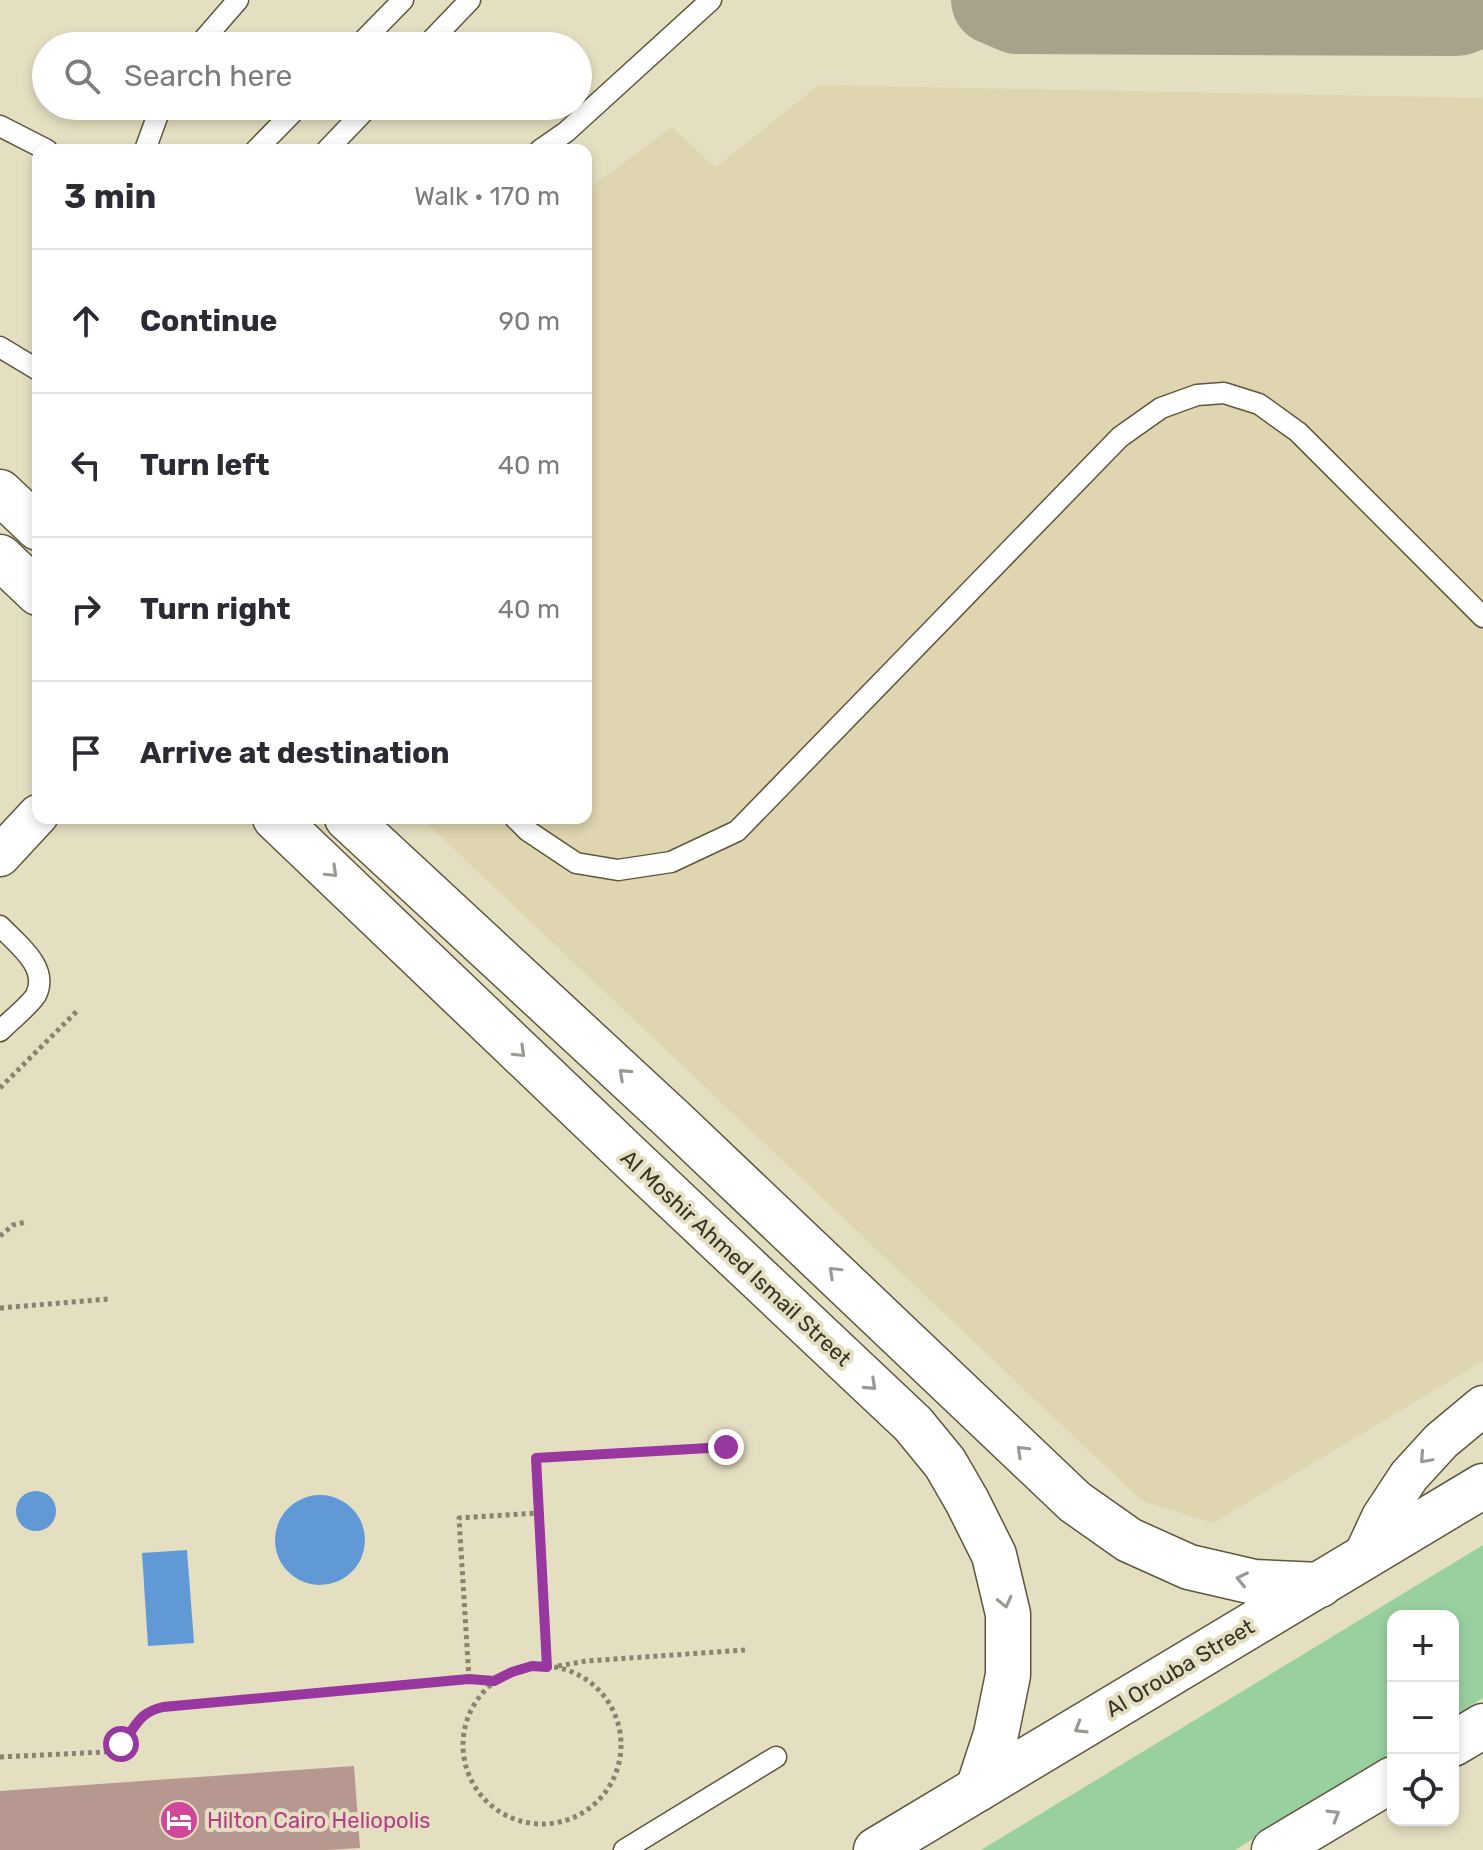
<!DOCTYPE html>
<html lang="en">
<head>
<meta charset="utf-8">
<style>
  :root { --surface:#fff; --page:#f2f2f3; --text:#2b2b33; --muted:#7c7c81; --line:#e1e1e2 }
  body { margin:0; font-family:Rubik,sans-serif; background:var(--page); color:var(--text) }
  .controls { position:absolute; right:24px; bottom:24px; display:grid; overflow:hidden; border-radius:16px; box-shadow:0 4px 12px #0003 }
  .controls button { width:72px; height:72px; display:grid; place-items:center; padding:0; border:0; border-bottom:2px solid var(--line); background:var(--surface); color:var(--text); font:40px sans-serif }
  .stop { position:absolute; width:24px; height:24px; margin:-18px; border:6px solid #97379f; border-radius:50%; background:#fff }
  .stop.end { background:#97379f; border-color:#fff; box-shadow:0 2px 8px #0008 }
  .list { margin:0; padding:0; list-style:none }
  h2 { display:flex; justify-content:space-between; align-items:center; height:104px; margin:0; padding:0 32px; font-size:34px }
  h2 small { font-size:26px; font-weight:400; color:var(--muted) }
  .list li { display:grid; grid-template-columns:52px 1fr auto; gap:24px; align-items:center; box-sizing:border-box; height:144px; padding:0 32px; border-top:2px solid var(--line) }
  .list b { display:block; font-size:30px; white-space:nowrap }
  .list em { font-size:26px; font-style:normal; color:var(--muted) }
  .icon { flex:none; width:44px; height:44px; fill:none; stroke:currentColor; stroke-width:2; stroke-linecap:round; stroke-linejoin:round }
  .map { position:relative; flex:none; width:1483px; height:1850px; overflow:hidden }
  .search { position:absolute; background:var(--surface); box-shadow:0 4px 12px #0003; left:32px; top:32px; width:560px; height:88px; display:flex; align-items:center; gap:20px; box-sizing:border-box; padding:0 28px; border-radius:44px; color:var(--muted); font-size:30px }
  .panel { position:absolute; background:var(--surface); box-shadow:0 4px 12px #0003; left:32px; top:144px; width:560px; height:680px; border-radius:16px }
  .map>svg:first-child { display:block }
  .green { fill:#99d0a0 }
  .sand { fill:#dfd5b0 }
  .water { fill:#6199d6 }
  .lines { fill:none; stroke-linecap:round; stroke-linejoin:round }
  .taxiway { stroke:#a6a28b; stroke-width:90 }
  .building { fill:#b79890 }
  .lane-casing { stroke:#5d573e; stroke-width:23 }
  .street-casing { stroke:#5d573e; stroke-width:43 }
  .secondary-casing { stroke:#5d573e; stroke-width:47 }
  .highway-casing { stroke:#5d573e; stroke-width:47 }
  .path { stroke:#888471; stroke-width:5; stroke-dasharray:4 4; stroke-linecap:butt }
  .lane { stroke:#fff; stroke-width:20 }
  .street { stroke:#fff; stroke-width:40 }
  .secondary { stroke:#fff; stroke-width:44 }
  .highway { stroke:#fff; stroke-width:44 }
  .oneway { stroke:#9a9a94 }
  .route { stroke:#97379f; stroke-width:10 }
  .labels { text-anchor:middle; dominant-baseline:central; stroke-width:8; stroke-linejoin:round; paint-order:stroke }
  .street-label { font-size:22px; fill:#363429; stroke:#e5dfc2 }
  .hotel-label { font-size:22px; fill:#b23c85; stroke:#e5dfc2; text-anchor:start }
</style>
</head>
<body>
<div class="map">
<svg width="1483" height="1850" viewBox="0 0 1483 1850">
  <rect width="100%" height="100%" fill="#e5dfc2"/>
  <polygon class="green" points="1483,1545 1483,1698 1453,1716 1453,1616 1393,1616 1393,1753 1235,1850 981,1850"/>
  <polygon class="sand" points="819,85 1483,98 1483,1361 1213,1523 1142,1501 421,818 586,818 586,191 672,127 715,168"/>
  <g class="water">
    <circle cx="36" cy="1511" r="20"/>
    <circle cx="320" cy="1540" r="45"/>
    <polygon points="187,1550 194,1643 148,1646 142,1553"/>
  </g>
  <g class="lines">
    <polyline class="taxiway" points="996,0 1017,9 1457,11 1483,1"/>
  </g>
  <polygon class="building" points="354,1766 360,1848 328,1850 0,1850 0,1791"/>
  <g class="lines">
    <defs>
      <g id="lane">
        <polyline points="198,46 238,0"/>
        <polyline points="358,46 403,0"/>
        <polyline points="426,46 470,0"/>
        <polyline points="0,126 47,150"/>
        <polyline points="145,150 161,106"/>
        <polyline points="256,150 299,106"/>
        <polyline points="327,150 369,106"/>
        <polyline points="540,150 566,132 711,0"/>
        <polyline points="0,347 38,370"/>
        <polyline points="515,818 528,831 576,863 618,870 671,862 737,831 1120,437 1161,408 1197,395 1224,393 1259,404 1298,432 1483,617"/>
        <path d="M0,926c16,17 50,41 36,69 -5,9 -27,27 -36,36"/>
        <polyline points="624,1850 776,1757"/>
      </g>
      <g id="street">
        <polyline points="0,856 38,815"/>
        <polyline points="1362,1560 1382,1517 1409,1476 1441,1441 1483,1406"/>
      </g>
      <g id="secondary">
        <polyline points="0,492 38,528"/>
        <polyline points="0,557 38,593"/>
        <polyline points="275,818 634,1161 913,1424 945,1463 967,1501 994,1555 1008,1614 1008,1675 996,1734 978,1789"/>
        <polyline points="347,818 674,1121 1075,1502 1129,1540 1189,1567 1254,1582 1320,1585"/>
      </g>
      <g id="highway">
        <polyline points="1453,1744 1483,1726"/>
        <polyline points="876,1850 1483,1486"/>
        <polyline points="1274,1850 1393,1779"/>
      </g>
    </defs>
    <use href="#lane" class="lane-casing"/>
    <use href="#street" class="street-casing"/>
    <use href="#secondary" class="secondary-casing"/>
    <use href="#highway" class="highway-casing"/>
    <g class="path">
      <polyline points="0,1088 78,1010"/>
      <polyline points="0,1236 13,1225 26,1222"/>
      <polyline points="0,1308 109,1299"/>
      <polyline points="558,1666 586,1661 745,1650"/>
      <circle cx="542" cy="1745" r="79"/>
      <polyline points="547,1667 536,1458 726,1447"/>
      <polyline points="469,1679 459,1518 539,1513"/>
      <path d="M0,1757l105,-5c30,-8 23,-37 58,-45l306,-28 25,2"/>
    </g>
    <use href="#lane" class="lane"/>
    <use href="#street" class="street"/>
    <use href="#secondary" class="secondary"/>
    <use href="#highway" class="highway"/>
  </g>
  <defs><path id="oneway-chevron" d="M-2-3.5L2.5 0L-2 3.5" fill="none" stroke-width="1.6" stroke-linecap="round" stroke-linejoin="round" transform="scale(2)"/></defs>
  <g class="oneway">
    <use href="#oneway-chevron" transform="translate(332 872) rotate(44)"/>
    <use href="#oneway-chevron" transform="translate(520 1052) rotate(44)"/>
    <use href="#oneway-chevron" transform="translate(624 1074) rotate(-137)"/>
    <use href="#oneway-chevron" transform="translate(834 1272) rotate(-136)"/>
    <use href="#oneway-chevron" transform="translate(871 1385) rotate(43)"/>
    <use href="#oneway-chevron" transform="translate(1022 1451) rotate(-136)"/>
    <use href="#oneway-chevron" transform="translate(1425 1458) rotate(132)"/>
    <use href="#oneway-chevron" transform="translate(1242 1579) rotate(-168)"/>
    <use href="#oneway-chevron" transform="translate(1005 1602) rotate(77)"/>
    <use href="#oneway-chevron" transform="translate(1080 1728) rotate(149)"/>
    <use href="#oneway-chevron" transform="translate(1334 1815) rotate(-31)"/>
  </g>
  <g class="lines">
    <path class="route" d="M121,1744c16,-17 16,-31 42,-37l306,-28 25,2 18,-9 20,-6 15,1 -11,-209 190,-11"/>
  </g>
  <defs>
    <symbol id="hotel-disc" viewBox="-11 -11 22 22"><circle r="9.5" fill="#d1479c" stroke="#e5dfc2"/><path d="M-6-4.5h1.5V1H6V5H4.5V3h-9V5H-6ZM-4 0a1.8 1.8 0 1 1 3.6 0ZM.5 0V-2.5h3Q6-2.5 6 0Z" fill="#fff"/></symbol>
  </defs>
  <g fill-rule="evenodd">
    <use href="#hotel-disc" x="157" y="1798" width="44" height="44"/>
  </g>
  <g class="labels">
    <g class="street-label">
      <text transform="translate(736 1258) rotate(43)">Al Moshir Ahmed Ismail Street</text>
      <text transform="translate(1180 1668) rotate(-31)">Al Orouba Street</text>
    </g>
    <g class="hotel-label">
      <text x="207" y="1820">Hilton Cairo Heliopolis</text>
    </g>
  </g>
</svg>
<div class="controls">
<button>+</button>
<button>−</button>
<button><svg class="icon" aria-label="locate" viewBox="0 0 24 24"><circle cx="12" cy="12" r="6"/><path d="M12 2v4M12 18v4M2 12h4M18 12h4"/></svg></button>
</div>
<div class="stop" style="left:121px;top:1744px"></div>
<div class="stop end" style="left:726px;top:1447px"></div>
<div class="search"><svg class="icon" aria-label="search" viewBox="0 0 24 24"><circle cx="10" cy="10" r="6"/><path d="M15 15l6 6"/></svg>Search here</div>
<section class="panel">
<h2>3 min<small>Walk · 170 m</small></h2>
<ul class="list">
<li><svg class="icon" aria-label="ahead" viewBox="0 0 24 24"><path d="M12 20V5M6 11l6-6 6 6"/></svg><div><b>Continue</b></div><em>90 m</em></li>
<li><svg class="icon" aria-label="left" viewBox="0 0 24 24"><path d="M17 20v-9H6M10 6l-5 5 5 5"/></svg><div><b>Turn left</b></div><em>40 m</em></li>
<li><svg class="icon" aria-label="right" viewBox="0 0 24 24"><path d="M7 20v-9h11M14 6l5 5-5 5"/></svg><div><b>Turn right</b></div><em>40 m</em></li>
<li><svg class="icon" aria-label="arrive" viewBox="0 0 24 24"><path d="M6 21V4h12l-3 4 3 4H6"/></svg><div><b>Arrive at destination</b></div></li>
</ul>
</section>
</div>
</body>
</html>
